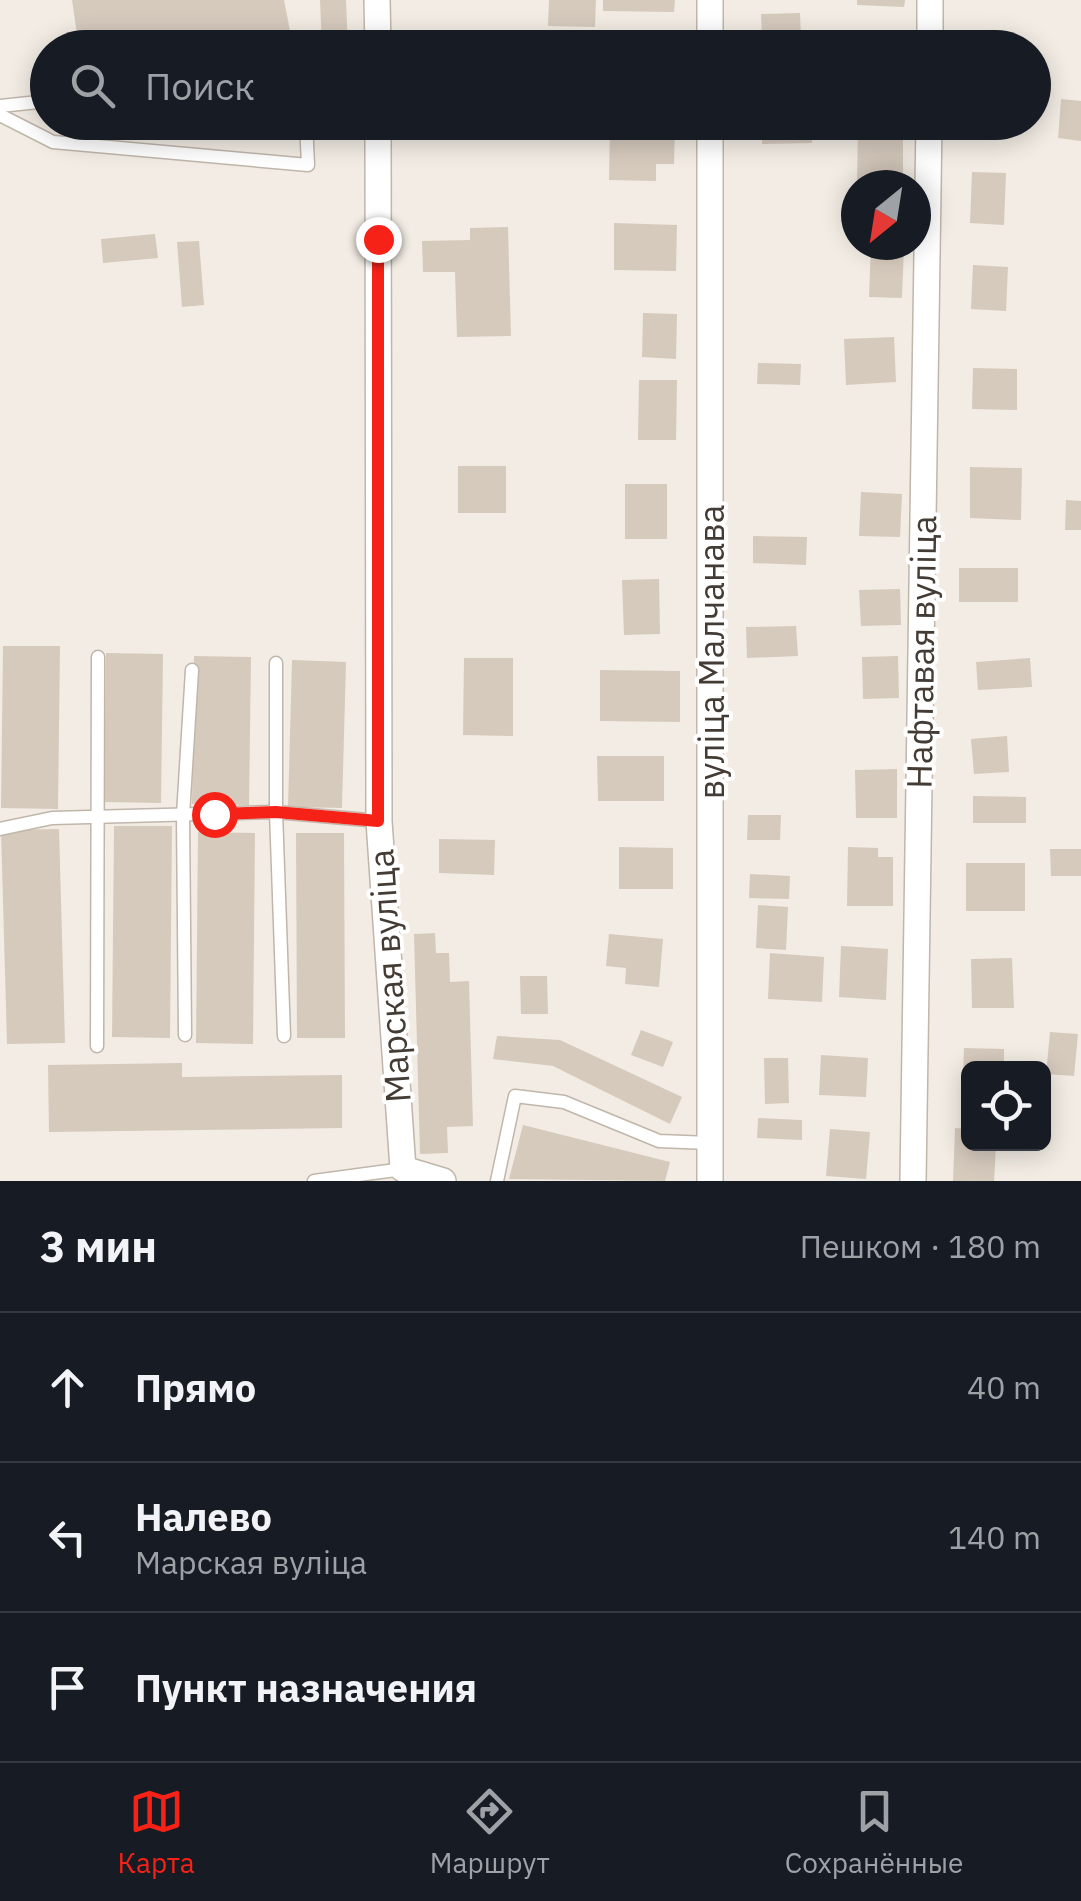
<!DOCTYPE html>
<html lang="ru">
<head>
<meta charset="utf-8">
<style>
  :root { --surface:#171b24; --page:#242831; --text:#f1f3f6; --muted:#9ea1a6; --line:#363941; --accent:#f62217 }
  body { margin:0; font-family:"IBM Plex Sans",sans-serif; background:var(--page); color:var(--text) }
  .controls { position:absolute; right:30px; bottom:30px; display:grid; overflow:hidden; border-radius:15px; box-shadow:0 5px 25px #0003 }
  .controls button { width:90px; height:90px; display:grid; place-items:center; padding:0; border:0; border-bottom:2px solid var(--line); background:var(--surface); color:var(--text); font:50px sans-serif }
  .compass { position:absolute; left:841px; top:170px; width:90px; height:90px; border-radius:50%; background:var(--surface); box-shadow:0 5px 25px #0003; rotate:210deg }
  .stop { position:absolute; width:30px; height:30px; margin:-22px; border:8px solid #f62217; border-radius:50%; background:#fff }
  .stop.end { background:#f62217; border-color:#fff; box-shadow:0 2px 10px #0008 }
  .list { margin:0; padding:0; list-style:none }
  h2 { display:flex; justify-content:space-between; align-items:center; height:130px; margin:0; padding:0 40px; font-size:42px }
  h2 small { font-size:32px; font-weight:400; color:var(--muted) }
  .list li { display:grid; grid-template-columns:65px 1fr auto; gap:30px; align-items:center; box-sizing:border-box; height:150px; padding:0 40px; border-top:2px solid var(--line) }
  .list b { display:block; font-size:38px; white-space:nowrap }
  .list p { margin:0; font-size:32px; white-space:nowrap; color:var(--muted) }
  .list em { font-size:32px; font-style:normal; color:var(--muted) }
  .icon { flex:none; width:55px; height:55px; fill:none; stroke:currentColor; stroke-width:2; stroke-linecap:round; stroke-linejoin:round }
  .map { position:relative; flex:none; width:1081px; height:1181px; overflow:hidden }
  .search { position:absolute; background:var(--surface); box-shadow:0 5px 25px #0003; left:30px; right:30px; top:30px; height:110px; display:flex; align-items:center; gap:25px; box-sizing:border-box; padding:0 35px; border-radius:55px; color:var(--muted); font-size:38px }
  .sheet { height:580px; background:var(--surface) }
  nav { display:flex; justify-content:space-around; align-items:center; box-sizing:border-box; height:140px; border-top:2px solid var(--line); background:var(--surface); font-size:28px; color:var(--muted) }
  nav a { display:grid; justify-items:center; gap:5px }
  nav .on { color:var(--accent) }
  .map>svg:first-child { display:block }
  .building { fill:#d6cabd }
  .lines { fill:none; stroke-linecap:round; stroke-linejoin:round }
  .lane-casing { stroke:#c0b6aa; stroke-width:15 }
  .street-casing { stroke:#c0b6aa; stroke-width:28 }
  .lane { stroke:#fff; stroke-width:12 }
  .street { stroke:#fff; stroke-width:25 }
  .route { stroke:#f62217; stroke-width:12 }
  .labels { text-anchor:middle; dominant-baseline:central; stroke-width:8; stroke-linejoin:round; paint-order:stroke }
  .street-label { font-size:35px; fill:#443c34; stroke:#fff }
</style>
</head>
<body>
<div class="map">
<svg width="1081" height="1181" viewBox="0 0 1081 1181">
  <rect width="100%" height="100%" fill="#f2ece4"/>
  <g class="building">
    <polygon points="72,0 284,0 293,46 79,48"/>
    <polygon points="320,0 346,0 348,48 322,48"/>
    <polygon points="549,0 596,0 595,27 548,26"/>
    <polygon points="603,0 675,0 674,12 603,11"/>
    <polygon points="857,0 905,0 904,7 857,5"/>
    <polygon points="800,13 801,38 762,39 761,14"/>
    <polygon points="1061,99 1081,101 1081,141 1058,138"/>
    <polygon points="762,122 812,122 812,143 762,144"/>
    <polygon points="610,125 675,126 674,164 656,164 656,181 609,180"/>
    <polygon points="858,127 903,128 903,185 857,185"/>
    <polygon points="972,172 1006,173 1004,225 970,223"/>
    <polygon points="614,223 677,225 676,271 614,270"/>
    <polygon points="508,227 511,336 457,337 455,272 423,272 422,241 470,240 470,228"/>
    <polygon points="155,234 158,258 103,263 101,239"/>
    <polygon points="199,241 204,305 182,307 177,242"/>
    <polygon points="871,245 904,247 902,298 869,297"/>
    <polygon points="973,265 1008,267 1006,311 971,309"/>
    <polygon points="643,313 677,314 676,359 642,357"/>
    <polygon points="894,337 896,382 846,385 844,339"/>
    <polygon points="758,363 801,364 800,385 757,384"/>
    <polygon points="973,368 1017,369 1017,410 972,409"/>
    <polygon points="639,380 677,380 676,440 638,440"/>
    <rect x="458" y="466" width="48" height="47"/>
    <polygon points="970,467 1022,468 1021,520 970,518"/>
    <rect x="625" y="484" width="42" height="55"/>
    <polygon points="861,492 902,494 900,537 859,536"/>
    <polygon points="1066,500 1081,501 1081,530 1065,530"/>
    <polygon points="753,536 807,537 806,565 753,563"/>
    <rect x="959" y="568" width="59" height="34"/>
    <polygon points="659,579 660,634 624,635 622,580"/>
    <polygon points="900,589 901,625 861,626 859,590"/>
    <polygon points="796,626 798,656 747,658 746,627"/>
    <polygon points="3,646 60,646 58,809 1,808"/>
    <polygon points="106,653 163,654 161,803 104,802"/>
    <polygon points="194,656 251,657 249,805 192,804"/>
    <polygon points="898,656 899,698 863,699 862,657"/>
    <polygon points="464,658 513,658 513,736 463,735"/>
    <polygon points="1030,658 1032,687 978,690 976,662"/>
    <polygon points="292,660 346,662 342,808 288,807"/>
    <polygon points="600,670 680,671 680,722 600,721"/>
    <polygon points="1007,736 1009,772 974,774 971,739"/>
    <polygon points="597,756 664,756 664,801 598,801"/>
    <polygon points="897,769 897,818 856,818 855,770"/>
    <polygon points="973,796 1026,797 1026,823 973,823"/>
    <polygon points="748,815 781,815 780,840 747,840"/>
    <polygon points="114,826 172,826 170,1038 112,1037"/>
    <polygon points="59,829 65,1043 7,1044 1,830"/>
    <polygon points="198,832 255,833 253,1044 196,1043"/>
    <polygon points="296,833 344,833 345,1038 297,1038"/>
    <polygon points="439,839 495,840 494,875 439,873"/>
    <polygon points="619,847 673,848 673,889 619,889"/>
    <polygon points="848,847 878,848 878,857 893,857 893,906 847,906"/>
    <polygon points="1050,849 1081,849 1081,876 1051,876"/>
    <rect x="966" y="863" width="59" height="48"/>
    <polygon points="750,874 790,876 789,899 749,898"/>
    <polygon points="758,905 788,907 786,950 756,948"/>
    <polygon points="435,933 436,953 449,953 450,982 469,981 473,1126 447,1127 448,1153 420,1154 414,934"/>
    <polygon points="609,934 663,939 659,987 625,984 626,968 606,966"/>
    <polygon points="841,946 888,949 886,1000 839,997"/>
    <polygon points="770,953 824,957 822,1002 768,999"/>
    <polygon points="1012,958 1014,1008 972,1008 971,959"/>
    <polygon points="520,976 547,976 548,1014 521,1014"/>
    <polygon points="641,1030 673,1042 663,1067 631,1055"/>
    <polygon points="1050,1032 1078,1034 1074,1076 1046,1074"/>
    <polygon points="497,1036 560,1040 682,1097 670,1124 553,1066 493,1059"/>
    <polygon points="964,1048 1004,1049 1004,1068 968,1068 968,1107 962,1107"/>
    <polygon points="821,1055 868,1058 866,1097 819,1095"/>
    <polygon points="764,1058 788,1058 789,1103 765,1104"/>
    <polygon points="182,1063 182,1077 342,1075 342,1128 49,1132 48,1065"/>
    <polygon points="758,1118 802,1120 802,1140 757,1138"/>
    <polygon points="523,1125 670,1162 665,1181 509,1179"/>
    <polygon points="955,1128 968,1129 968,1144 996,1144 994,1181 953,1181"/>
    <polygon points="830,1129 870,1132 866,1179 826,1176"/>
  </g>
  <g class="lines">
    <defs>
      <g id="lane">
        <polyline points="0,106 48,101"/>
        <polyline points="0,115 53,142 308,165 306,122"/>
        <polyline points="276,663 276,812 284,1036"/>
        <polyline points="0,829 52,818 276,812 379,821"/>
        <polyline points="185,1035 183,815 192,670"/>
        <polyline points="97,1046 98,657"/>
        <polyline points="314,1181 403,1169 403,1172"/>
        <polyline points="497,1181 515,1096 564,1102 659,1141 710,1143"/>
      </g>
      <g id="street">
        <polyline points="377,0 378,48"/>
        <polyline points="710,0 710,48"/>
        <polyline points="930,48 930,0"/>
        <polyline points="378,122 379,821 403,1169 443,1181"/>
        <polyline points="710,1181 710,122"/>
        <polyline points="913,1181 929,122"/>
      </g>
    </defs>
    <use href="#lane" class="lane-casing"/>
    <use href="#street" class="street-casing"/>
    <use href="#lane" class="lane"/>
    <use href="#street" class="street"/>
  </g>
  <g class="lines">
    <polyline class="route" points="214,814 276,812 378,821 378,239"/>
  </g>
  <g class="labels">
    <g class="street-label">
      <text transform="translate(711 652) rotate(-90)">вуліца Малчанава</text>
      <text transform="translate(921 652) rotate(-89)">Нафтавая вуліца</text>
      <text transform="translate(389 976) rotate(-94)">Марская вуліца</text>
    </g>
  </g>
</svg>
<div class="controls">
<button><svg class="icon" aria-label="locate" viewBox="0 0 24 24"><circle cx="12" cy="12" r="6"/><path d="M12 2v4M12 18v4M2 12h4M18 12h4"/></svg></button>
</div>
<svg class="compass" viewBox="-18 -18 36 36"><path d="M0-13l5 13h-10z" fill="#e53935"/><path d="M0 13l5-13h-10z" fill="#9ea1a6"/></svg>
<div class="stop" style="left:214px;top:814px"></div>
<div class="stop end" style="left:378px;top:239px"></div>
<div class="search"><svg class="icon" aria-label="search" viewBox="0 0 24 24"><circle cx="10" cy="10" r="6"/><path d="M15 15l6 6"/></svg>Поиск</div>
</div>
<section class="sheet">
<h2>3 мин<small>Пешком · 180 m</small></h2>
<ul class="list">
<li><svg class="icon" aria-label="ahead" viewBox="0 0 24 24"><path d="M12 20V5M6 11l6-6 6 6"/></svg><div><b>Прямо</b></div><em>40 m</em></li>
<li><svg class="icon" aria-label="left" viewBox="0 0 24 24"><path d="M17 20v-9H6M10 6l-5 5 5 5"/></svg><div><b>Налево</b><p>Марская вуліца</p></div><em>140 m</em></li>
<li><svg class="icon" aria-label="arrive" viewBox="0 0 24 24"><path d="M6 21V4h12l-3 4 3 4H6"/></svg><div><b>Пункт назначения</b></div></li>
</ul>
</section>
<nav>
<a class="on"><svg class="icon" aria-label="map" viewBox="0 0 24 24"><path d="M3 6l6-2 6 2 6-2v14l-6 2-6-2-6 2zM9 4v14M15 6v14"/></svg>Карта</a>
<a><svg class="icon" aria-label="directions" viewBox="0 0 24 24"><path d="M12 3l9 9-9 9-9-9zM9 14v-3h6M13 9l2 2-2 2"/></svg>Маршрут</a>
<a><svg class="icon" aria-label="saved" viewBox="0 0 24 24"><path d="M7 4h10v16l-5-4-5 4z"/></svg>Сохранённые</a>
</nav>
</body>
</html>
